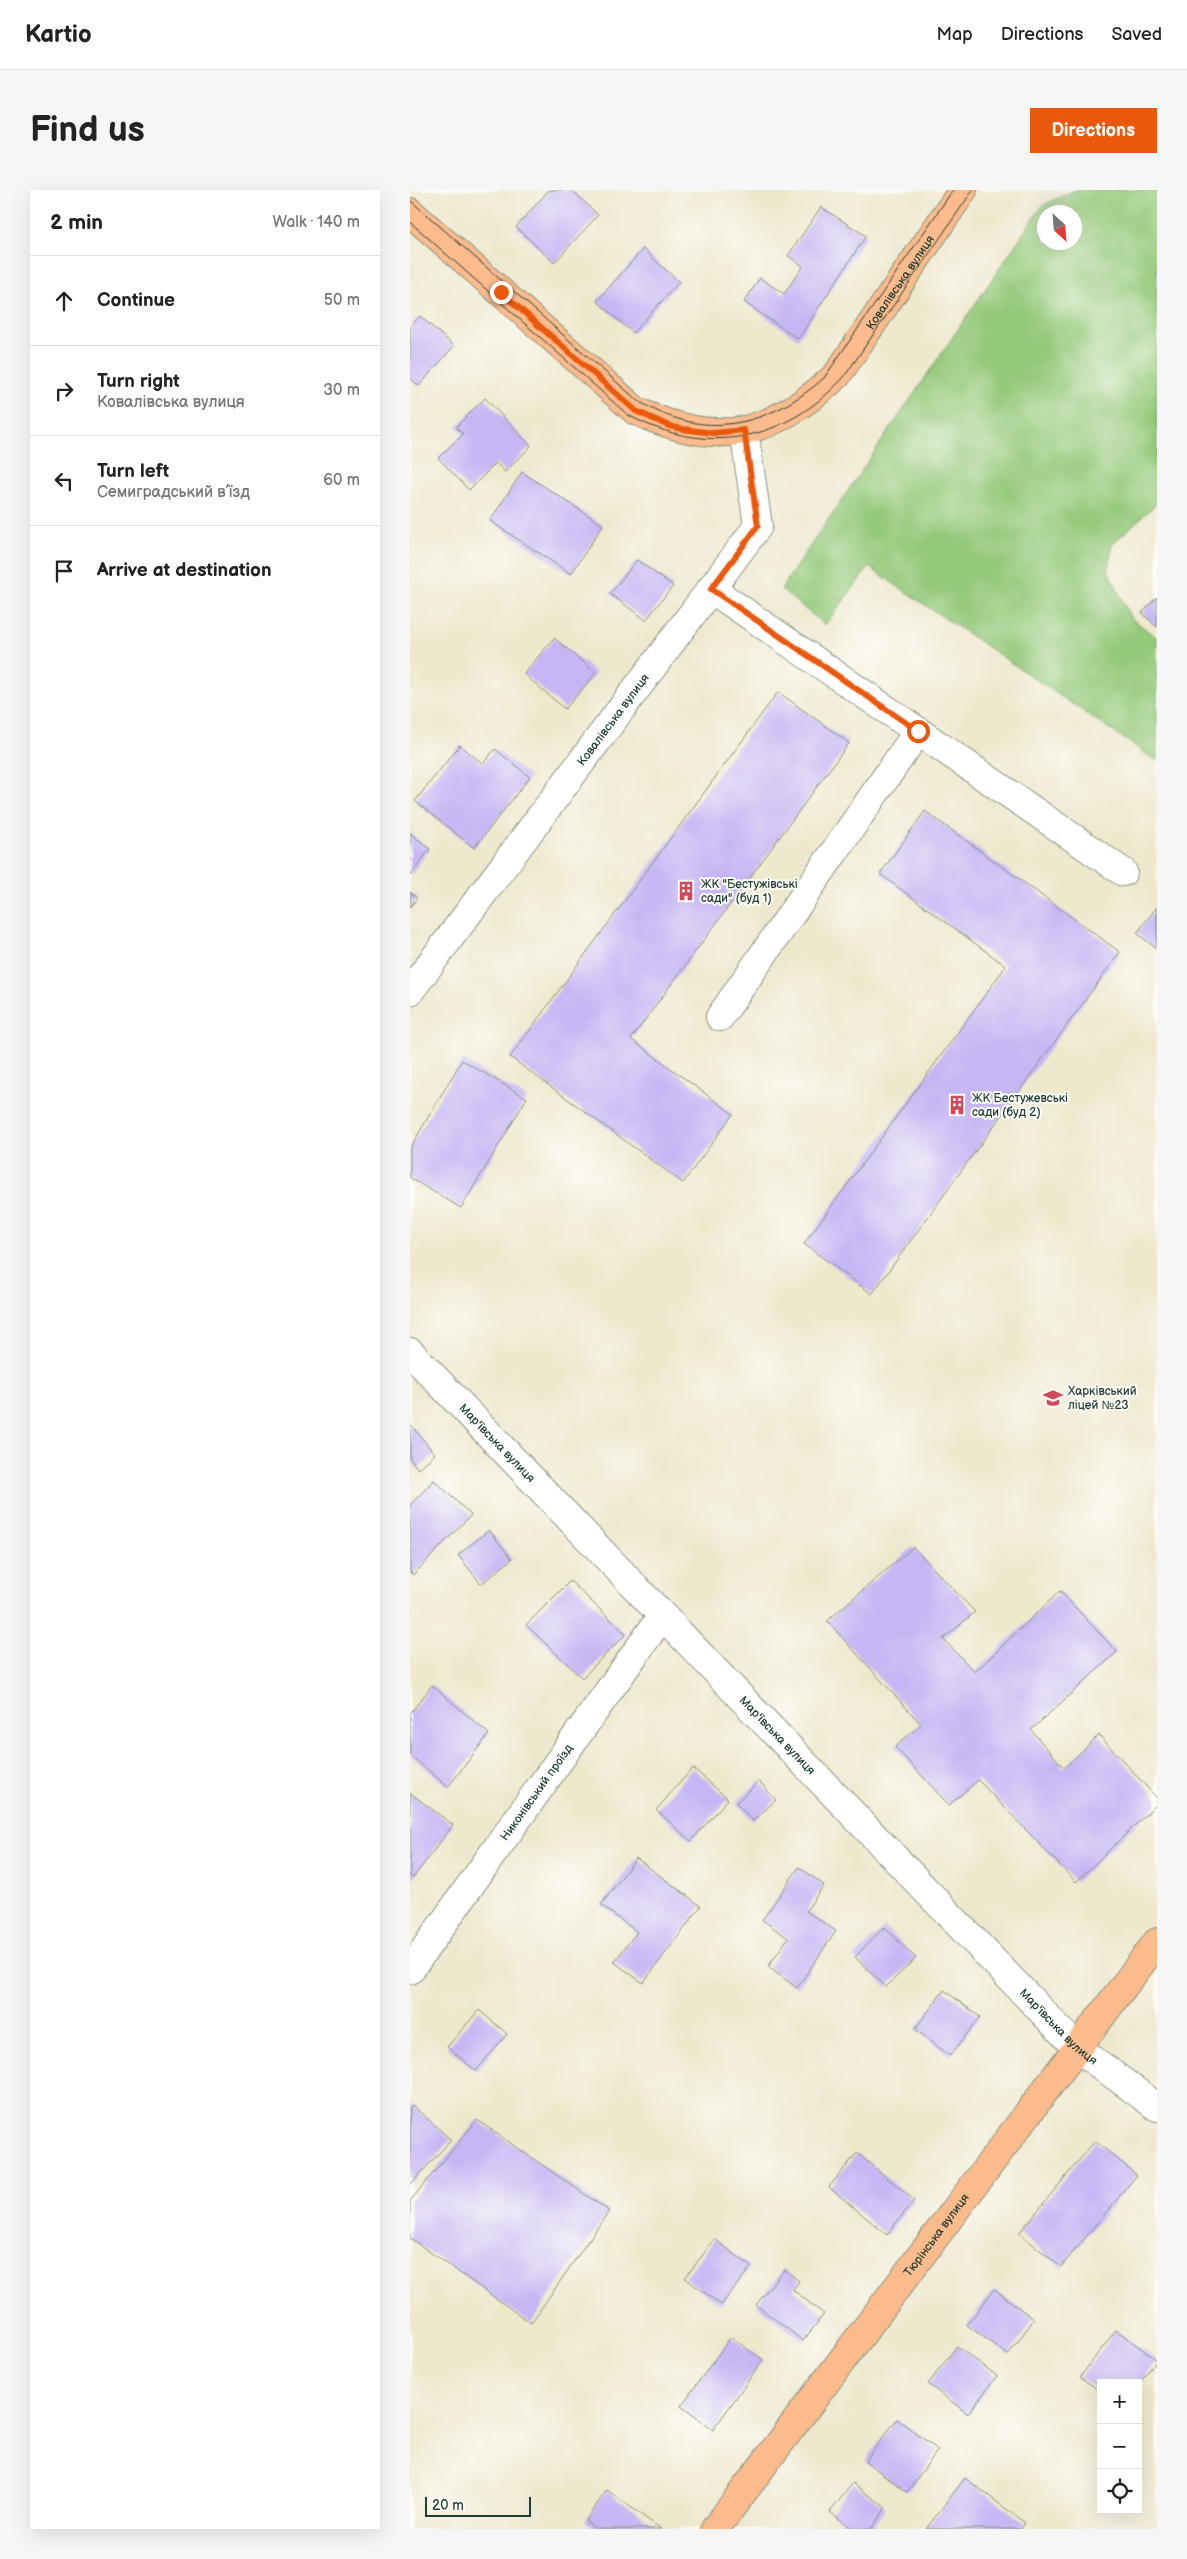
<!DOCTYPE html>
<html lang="en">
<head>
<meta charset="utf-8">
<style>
  :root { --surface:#fff; --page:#f6f6f6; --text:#222; --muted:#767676; --line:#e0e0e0; --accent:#ea580c }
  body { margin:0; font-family:"Balsamiq Sans",sans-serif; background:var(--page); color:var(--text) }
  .controls { position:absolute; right:15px; bottom:15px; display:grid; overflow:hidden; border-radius:0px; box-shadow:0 5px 20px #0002 }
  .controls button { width:45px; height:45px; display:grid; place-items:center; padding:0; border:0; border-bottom:1px solid var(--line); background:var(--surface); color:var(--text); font:25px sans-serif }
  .compass { position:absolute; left:627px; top:15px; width:45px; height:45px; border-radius:50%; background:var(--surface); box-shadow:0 5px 20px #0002; rotate:154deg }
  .scale { position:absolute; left:15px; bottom:12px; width:106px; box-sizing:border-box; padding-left:5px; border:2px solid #1f3d34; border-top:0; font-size:14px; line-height:18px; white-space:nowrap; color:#1f3d34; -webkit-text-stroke:4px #fdfcf7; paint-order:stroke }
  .stop { position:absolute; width:15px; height:15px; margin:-11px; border:4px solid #ea580c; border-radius:50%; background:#fff }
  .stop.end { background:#ea580c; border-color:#fff; box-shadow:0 1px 5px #0008 }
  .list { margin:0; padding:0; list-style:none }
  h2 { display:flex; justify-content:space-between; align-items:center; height:65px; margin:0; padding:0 20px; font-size:21px }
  h2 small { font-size:16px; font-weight:400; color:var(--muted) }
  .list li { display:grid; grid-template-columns:32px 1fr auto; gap:15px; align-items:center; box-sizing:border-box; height:90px; padding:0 20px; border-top:1px solid var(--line) }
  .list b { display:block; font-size:19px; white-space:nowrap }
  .list p { margin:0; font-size:16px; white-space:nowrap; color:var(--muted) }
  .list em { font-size:16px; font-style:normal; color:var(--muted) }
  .icon { flex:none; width:28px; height:28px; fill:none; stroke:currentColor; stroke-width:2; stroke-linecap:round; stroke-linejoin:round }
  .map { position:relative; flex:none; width:747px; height:2339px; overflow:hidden; border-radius:0px }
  header { display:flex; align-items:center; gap:30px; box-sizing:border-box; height:70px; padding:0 25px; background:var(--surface); border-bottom:1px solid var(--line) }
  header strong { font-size:24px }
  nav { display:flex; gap:28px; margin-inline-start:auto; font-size:18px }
  .intro { display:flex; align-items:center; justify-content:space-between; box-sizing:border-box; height:120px; padding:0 30px }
  h1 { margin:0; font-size:35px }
  .button { padding:12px 22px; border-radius:0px; background:var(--accent); color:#fff; font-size:18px; font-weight:700 }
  main { display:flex; gap:30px; padding:0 30px }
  aside { flex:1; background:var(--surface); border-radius:0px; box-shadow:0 5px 20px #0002 }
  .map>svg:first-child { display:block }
  .green { fill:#94c97a; stroke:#5a8357; fill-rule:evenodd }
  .building { fill:#c6b7f4 }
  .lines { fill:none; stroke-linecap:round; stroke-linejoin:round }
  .minor-casing { stroke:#869280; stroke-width:30 }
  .major-casing { stroke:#869280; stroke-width:30 }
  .minor { stroke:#fff; stroke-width:28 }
  .major { stroke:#fbbb8c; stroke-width:28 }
  .tram { stroke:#1f3d34; stroke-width:1 }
  .route { stroke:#ea580c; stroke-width:6 }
  .labels { text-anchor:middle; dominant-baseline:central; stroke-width:4; stroke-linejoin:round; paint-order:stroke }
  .street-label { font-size:12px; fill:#1f3d34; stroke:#fdfcf7 }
  .poi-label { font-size:12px; fill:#1f3d34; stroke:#fdfcf7; text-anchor:start }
</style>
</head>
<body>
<header>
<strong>Kartio</strong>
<nav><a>Map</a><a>Directions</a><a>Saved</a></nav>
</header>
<div class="intro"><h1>Find us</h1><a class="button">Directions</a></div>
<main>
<aside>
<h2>2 min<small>Walk · 140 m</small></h2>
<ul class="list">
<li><svg class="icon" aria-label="ahead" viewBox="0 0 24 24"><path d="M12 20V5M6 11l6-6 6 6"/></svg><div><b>Continue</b></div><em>50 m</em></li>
<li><svg class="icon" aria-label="right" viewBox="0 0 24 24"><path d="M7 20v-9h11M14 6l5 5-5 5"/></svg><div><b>Turn right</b><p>Ковалівська вулиця</p></div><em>30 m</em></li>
<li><svg class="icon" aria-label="left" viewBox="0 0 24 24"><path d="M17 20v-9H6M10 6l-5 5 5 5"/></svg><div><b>Turn left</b><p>Семиградський в’їзд</p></div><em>60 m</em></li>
<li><svg class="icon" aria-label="arrive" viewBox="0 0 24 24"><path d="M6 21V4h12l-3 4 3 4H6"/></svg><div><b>Arrive at destination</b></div></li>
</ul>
</aside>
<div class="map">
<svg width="747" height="2339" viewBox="0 0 747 2339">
  <rect width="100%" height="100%" fill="#fdfcf7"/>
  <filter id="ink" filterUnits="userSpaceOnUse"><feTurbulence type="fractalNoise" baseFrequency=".02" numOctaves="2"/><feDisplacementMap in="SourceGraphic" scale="10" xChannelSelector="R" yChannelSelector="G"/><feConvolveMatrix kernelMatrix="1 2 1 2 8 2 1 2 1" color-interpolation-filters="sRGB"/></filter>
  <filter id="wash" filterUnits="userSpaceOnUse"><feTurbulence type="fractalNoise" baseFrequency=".0096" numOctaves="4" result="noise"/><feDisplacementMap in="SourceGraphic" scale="20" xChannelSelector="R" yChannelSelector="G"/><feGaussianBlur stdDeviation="1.12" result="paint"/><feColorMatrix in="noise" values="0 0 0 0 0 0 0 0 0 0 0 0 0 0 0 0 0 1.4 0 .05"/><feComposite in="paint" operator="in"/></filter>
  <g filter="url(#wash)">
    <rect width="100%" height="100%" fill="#eee8cd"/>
    <path class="green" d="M665,0h82v313l-45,41 -4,26 22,47 27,21v123l-288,-194 -44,58 -44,-36 261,-383zM634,22h30v30h-30z"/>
    <g id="blocks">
      <g class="building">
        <polygon points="139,0 162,0 188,25 144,73 106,37"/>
        <polygon points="411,17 456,46 388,149 334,112 350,88 374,104 393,76 378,66"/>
        <polygon points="233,59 269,92 223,143 187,111"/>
        <polygon points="10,126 44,156 9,196 0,188 0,137"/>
        <polygon points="75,208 121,256 95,282 86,273 59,300 28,268 53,244 46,237"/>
        <polygon points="112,282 193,335 161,384 80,331"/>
        <polygon points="227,370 263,396 236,430 200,404"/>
        <polygon points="747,407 747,437 732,423"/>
        <polygon points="144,448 186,483 155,519 114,484"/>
        <polygon points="368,502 439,553 221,849 323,924 273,993 100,867"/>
        <polygon points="50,555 73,574 85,559 120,587 64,658 5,611"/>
        <polygon points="515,621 710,762 462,1104 394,1054 596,776 470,684"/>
        <polygon points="0,643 20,659 0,685"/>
        <polygon points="0,702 7,708 0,717"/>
        <polygon points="747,717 747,759 727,743"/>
        <polygon points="52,870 117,908 51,1018 0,988 0,958"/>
        <polygon points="0,1234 25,1264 8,1279 0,1269"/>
        <polygon points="24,1290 61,1325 3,1385 0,1382 0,1315"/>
        <polygon points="79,1340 102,1369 71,1394 48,1365"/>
        <polygon points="503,1357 565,1422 533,1449 565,1482 650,1401 707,1462 621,1540 654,1578 689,1545 747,1608 747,1614 666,1692 568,1590 539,1615 485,1557 511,1534 417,1431"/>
        <polygon points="160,1391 216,1444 172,1488 116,1435"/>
        <polygon points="22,1495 79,1544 38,1597 0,1565 0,1524"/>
        <polygon points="283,1578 318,1609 281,1651 246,1620"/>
        <polygon points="349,1591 366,1610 343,1631 326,1613"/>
        <polygon points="0,1603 43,1635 3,1688 0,1686"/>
        <polygon points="226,1668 291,1716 233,1793 204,1772 227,1742 191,1715"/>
        <polygon points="389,1677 414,1695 396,1721 426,1741 387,1798 358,1777 378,1748 352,1730"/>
        <polygon points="474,1737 506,1768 476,1797 445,1767"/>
        <polygon points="534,1800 570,1827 540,1866 505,1839"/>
        <polygon points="69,1820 97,1844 66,1881 37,1857"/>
        <polygon points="2,1915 41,1950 0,1995 0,1917"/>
        <polygon points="67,1930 199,2021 121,2133 0,2048 0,2011"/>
        <polygon points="685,1951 727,1985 651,2077 609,2043"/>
        <polygon points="447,1963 504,2010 477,2045 419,1997"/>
        <polygon points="305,2049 341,2077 311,2115 275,2088"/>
        <polygon points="374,2079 389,2091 383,2100 414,2124 393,2151 346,2115"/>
        <polygon points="584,2099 624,2129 598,2165 557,2135"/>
        <polygon points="706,2140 747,2170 728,2195 728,2193 691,2193 691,2202 670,2187"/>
        <polygon points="321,2147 353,2170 303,2240 271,2216"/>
        <polygon points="547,2156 587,2186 558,2224 518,2194"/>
        <polygon points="487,2229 528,2260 497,2302 455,2271"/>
        <polygon points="555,2288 615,2333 611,2339 516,2339"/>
        <polygon points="443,2293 476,2318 461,2339 443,2339 420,2322"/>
        <polygon points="197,2300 251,2339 187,2339 175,2331"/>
      </g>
    </g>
  </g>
  <g filter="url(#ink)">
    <use href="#blocks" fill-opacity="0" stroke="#869280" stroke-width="1"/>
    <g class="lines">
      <defs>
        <g id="minor">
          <polyline points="301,399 713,682"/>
          <path id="s1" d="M0,801l348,-465 -14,-96"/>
          <polyline points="310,827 508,541"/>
          <path id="s2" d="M0,1162l667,696 80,59"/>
          <path id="s3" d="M0,1780l252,-354"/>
        </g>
        <g id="major">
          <path id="s4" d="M0,22l226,199c85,38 134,25 201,-36l126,-185"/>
          <path id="s5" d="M305,2339l442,-587"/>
        </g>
      </defs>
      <use href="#minor" class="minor-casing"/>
      <use href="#major" class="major-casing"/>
      <use href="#minor" class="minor"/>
      <use href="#major" class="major"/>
      <g class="tram">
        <path d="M0,10l227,200c66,42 131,27 187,-22l129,-188"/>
        <path d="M0,32l218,193c78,42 157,27 216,-38l129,-187"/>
      </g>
    </g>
  </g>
  <g class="lines" filter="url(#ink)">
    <polyline class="route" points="91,102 226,221 259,236 272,239 303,243 334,240 348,336 301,399 508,541"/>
  </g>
  <defs>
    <symbol id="building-bare" viewBox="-9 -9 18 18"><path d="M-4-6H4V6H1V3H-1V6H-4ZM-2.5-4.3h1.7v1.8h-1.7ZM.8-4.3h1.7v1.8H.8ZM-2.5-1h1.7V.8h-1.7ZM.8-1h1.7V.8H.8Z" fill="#d1495b" stroke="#fdfcf7" stroke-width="2.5" paint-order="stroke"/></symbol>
    <symbol id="school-bare" viewBox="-9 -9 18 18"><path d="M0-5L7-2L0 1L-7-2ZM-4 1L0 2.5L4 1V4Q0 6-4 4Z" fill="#d1495b" stroke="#fdfcf7" stroke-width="2.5" paint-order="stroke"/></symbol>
  </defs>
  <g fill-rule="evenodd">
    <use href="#building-bare" x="262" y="687" width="28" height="28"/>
    <use href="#building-bare" x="533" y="901" width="28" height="28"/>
    <use href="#school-bare" x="629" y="1194" width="28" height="28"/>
  </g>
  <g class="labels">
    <g class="street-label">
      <text stroke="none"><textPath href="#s4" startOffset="634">Ковалівська вулиця</textPath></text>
      <text stroke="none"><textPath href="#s1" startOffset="339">Ковалівська вулиця</textPath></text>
      <text stroke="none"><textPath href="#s2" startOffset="126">Мар'ївська вулиця</textPath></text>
      <text stroke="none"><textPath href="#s2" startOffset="531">Мар'ївська вулиця</textPath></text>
      <text stroke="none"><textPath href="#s3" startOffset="218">Никонівський проїзд</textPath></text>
      <text stroke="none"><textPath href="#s2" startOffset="936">Мар'ївська вулиця</textPath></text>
      <text stroke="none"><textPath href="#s5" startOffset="368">Тюрінська вулиця</textPath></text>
    </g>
    <g class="poi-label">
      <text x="291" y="694">ЖК "Бестужівські<tspan x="291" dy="14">сади" (буд 1)</tspan></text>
      <text x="562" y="908">ЖК Бестужевські<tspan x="562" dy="14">сади (буд 2)</tspan></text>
      <text x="658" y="1201">Харківський<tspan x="658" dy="14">ліцей №23</tspan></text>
    </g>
  </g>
</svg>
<div class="controls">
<button>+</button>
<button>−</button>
<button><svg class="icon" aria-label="locate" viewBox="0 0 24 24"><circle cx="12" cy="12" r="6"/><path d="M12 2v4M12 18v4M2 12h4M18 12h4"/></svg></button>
</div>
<svg class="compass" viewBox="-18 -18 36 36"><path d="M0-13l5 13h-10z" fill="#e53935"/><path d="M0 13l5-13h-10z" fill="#767676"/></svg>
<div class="scale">20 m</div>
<div class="stop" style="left:508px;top:541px"></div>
<div class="stop end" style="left:91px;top:102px"></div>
</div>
</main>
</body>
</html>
